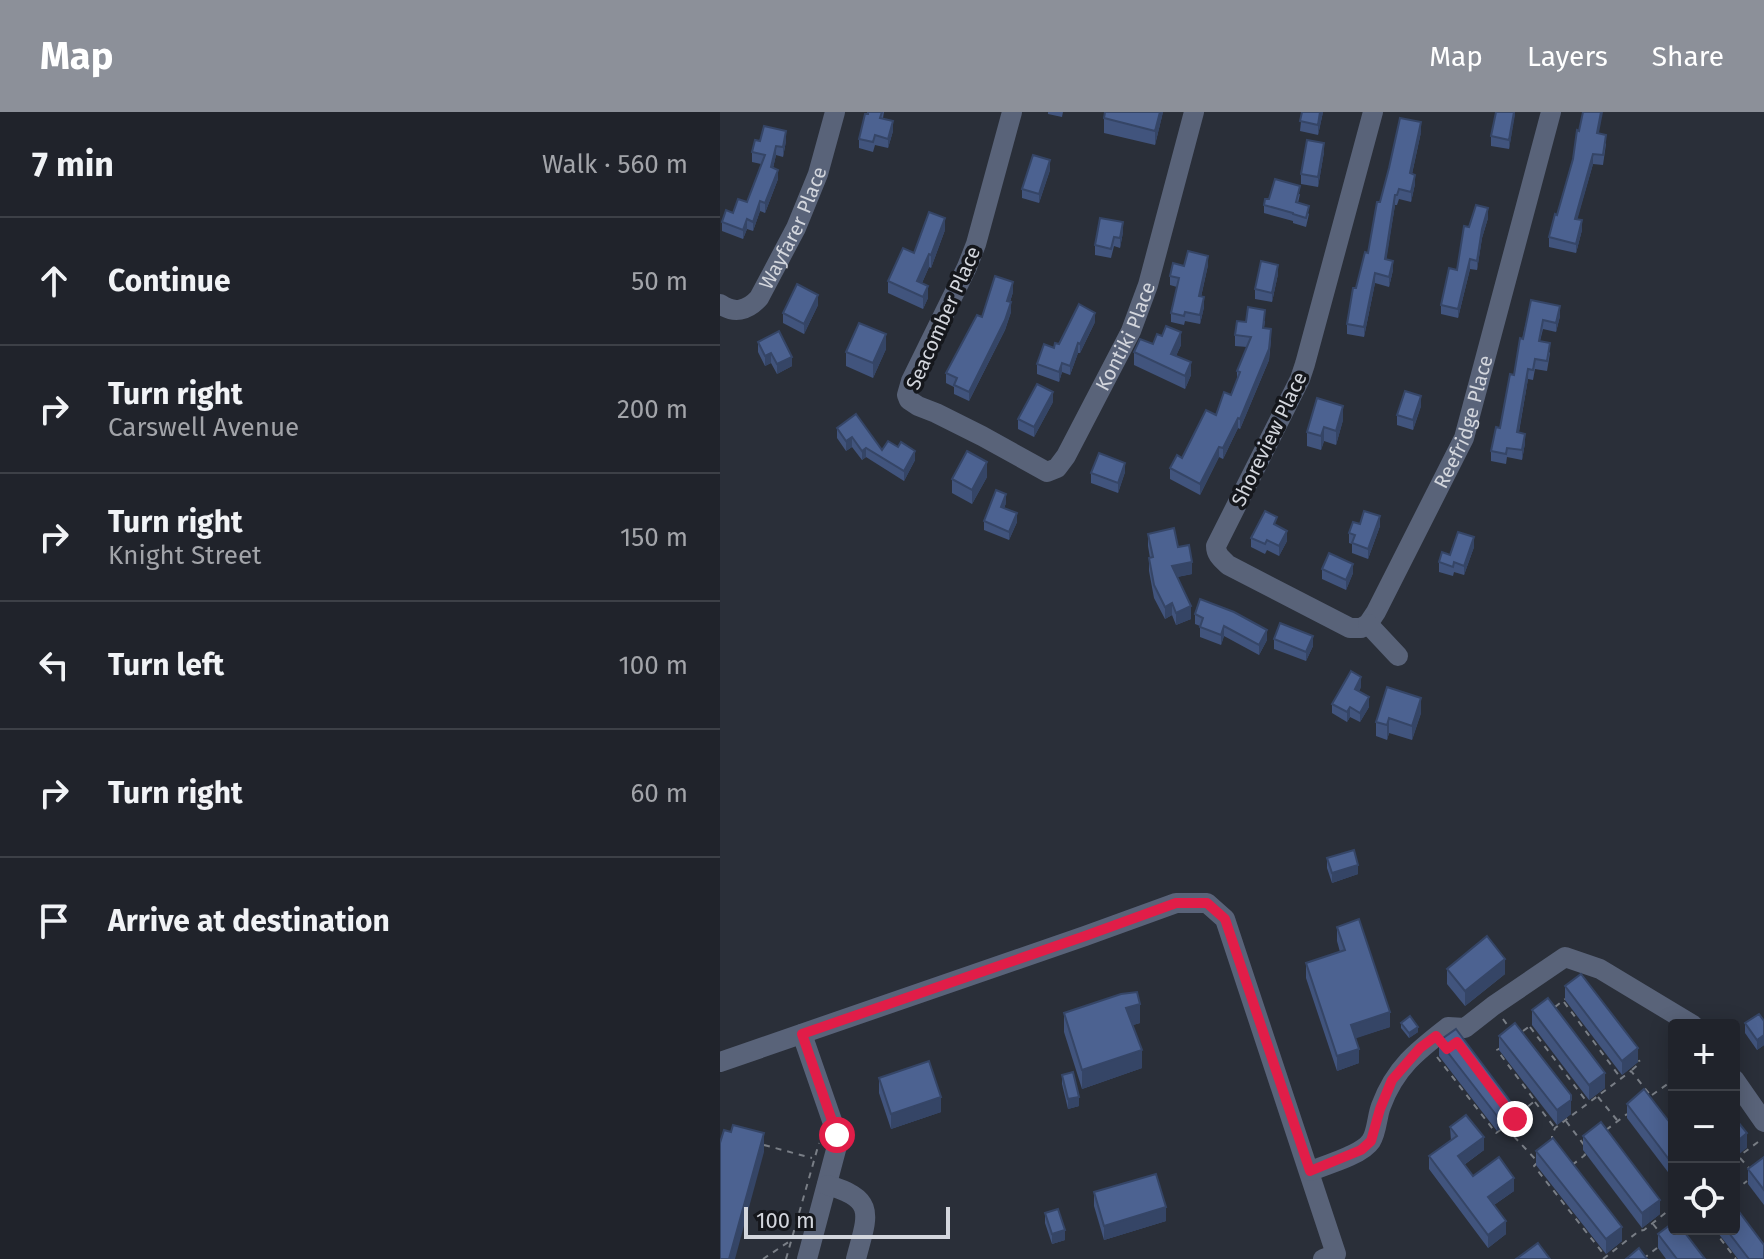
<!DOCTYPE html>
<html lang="en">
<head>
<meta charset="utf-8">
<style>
  :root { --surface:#20232b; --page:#2d2f37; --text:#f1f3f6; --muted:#a2a4a9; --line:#3d4047; --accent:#8c9099 }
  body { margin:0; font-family:"Fira Sans",sans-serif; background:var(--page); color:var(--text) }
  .controls { position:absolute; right:24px; bottom:24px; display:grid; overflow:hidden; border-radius:8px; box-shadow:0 4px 20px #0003 }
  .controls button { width:72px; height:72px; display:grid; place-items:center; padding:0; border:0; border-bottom:2px solid var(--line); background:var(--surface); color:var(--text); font:40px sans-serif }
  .scale { position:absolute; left:24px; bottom:20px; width:206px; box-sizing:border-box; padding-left:8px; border:4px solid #d3d6dd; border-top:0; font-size:22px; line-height:28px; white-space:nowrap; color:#d3d6dd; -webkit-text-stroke:6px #15171c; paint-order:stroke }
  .stop { position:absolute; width:24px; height:24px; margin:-18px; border:6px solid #e11d48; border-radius:50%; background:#fff }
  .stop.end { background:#e11d48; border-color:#fff; box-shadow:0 2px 8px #0008 }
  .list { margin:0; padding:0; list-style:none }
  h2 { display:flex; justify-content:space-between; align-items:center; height:104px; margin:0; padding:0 32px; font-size:34px }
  h2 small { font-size:26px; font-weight:400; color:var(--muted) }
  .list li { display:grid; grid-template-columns:52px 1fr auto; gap:24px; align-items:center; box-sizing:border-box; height:128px; padding:0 32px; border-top:2px solid var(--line) }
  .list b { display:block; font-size:30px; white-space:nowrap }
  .list p { margin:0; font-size:26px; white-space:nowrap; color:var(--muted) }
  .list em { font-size:26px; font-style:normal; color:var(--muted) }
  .icon { flex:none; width:44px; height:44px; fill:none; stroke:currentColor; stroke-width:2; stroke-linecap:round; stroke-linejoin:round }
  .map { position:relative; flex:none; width:1044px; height:1147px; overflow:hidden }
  header { display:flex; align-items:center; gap:48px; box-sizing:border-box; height:112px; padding:0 40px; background:var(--accent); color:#fff }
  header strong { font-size:38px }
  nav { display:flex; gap:44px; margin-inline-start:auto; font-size:28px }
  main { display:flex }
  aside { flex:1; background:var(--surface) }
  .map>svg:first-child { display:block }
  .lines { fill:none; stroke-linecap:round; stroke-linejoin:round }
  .path { stroke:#797e86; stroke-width:2; stroke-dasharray:6 6; stroke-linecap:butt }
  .minor { stroke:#596379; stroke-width:20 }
  .wall { fill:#41547d }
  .shaded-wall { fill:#354566 }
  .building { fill:#4c6291; stroke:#354566; stroke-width:2 }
  .route { stroke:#e11d48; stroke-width:10 }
  .labels { text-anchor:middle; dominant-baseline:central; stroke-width:7; stroke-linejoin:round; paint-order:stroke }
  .street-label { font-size:20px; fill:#d3d6dd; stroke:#15171c }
</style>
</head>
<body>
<header>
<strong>Map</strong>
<nav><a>Map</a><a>Layers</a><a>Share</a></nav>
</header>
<main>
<aside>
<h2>7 min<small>Walk · 560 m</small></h2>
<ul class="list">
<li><svg class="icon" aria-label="ahead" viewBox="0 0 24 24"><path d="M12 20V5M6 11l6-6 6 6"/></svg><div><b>Continue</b></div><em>50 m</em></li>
<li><svg class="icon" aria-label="right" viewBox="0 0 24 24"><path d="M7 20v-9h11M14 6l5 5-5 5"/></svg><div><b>Turn right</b><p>Carswell Avenue</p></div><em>200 m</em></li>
<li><svg class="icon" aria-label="right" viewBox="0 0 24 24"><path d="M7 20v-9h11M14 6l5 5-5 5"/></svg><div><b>Turn right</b><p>Knight Street</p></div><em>150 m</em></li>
<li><svg class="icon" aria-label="left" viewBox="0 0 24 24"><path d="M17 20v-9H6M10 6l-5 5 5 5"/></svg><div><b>Turn left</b></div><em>100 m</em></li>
<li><svg class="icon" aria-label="right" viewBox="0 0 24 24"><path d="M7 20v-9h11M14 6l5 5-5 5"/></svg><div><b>Turn right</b></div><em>60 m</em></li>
<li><svg class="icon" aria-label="arrive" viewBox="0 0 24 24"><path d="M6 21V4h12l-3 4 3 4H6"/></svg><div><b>Arrive at destination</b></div></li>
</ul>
</aside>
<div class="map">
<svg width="1044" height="1147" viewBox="0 0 1044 1147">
  <rect width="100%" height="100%" fill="#2a2f39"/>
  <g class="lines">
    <g class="path">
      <polyline points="844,890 900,965"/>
      <polyline points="835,895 845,887"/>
      <polyline points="783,907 791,918"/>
      <polyline points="810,915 867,990"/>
      <polyline points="803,919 814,911"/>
      <polyline points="782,935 777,938 815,989 794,1005"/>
      <polyline points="717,945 776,1021 785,1015 818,1050 814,1054 886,1145"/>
      <polyline points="912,958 920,951 919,948"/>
      <polyline points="932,983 949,971"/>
      <polyline points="878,985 897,1008"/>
      <polyline points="815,990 835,1016"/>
      <polyline points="846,1009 864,1033"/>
      <polyline points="786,1014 795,1007 794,1005"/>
      <polyline points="886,1018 907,1002"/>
      <polyline points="832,1030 832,1024 835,1016 911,959 931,984"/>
      <polyline points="44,1033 92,1046"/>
      <polyline points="1020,1046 1029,1056"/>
      <polyline points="1014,1048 1042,1027"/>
      <polyline points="852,1053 865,1043 862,1036"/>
      <polyline points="1014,1079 1027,1069"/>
      <polyline points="933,1112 941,1122"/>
      <polyline points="993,1117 1016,1147"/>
      <polyline points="43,1147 70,1129"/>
      <polyline points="66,1147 99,1031"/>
      <polyline points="883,1147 919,1119 924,1118 954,1094"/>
      <polyline points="923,1147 937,1136"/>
    </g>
    <g class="minor">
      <path id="s1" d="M292,0l-36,132 -9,23 -56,114 -4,14 2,5 9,6 18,7 46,23 65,36 10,-4 9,-12 65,-125 17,-46 46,-173"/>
      <path id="s2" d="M653,0l-68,252 -5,15 -84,167c0,9 6,13 12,19l122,63h11l7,-4 8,-12 88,-174 87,-326"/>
      <path id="s3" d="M0,192c14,10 27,7 39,-6l37,-70 22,-54 17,-62"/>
      <polyline points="648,512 678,544"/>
      <polyline points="82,922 117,1023 117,1034 87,1147"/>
      <polyline points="0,950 365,824 456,791 487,791 505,807 616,1142 603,1147"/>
      <polyline points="1014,967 1044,1010"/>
      <path d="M590,1059c16,-6 52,-16 61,-30 6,-9 6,-25 10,-35 14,-38 36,-55 67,-79l17,1 28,-22 72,-49 35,12 93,56"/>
      <path d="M107,1073c51,14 40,31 29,74"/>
    </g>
  </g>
  <g class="wall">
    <polygon points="148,0 164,0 163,6 173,19 168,36 155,33 153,40 139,36 139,27"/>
    <polygon points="328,0 343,0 342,5 328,2"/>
    <polygon points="443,0 435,33 384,21 384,6"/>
    <polygon points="582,0 603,0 598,23 580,19"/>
    <polygon points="795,0 789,37 771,34 771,24"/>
    <polygon points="701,20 692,62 695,72 691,90 679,87 677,93 675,93 666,147 673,158 669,175 655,171 644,225 627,222 627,212 636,176 648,141 660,90"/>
    <polygon points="879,22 886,32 883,53 873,52 857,107 862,118 856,141 829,135 829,125 837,103"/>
    <polygon points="40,29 66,29 63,45 56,43 53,56 58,67 45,101 40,99 33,119 27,117 23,127 2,119 2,110 27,90 41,52 32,50 32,40"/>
    <polygon points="604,40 598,75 581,72 581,62"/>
    <polygon points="330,58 319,91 302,86 302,77"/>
    <polygon points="580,82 578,91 589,102 586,115 573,111 573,109 544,101 544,93 549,87"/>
    <polygon points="768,106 762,126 757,158 750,157 738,206 721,202 721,193 737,158 749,115"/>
    <polygon points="225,118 211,156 209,155 202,171 208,186 203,197 168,181 168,169 194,141"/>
    <polygon points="403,120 400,136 394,134 391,146 375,143 375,133"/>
    <polygon points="488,153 481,185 484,195 480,212 465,209 464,213 451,210 451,201 457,175 450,173 450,164 464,154"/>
    <polygon points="558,162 552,190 535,187 535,177"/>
    <polygon points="293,180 290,190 291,200 285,218 249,289 234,282 234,275 226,271 226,261 262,205"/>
    <polygon points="811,188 840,204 836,220 823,217 820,229 830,241 827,259 815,257 813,268 808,267 799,320 805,331 802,348 787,345 786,352 771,349 771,339 780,316 794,263"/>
    <polygon points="98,193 84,222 63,211 63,201"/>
    <polygon points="545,209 544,216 551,228 549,248 520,317 518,316 503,347 499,345 480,383 450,367 450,356 462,346 511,283 517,267 517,259 527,235 515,234 515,223 526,210"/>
    <polygon points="375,210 360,241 358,241 350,263 342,260 339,270 317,262 317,252 334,236"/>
    <polygon points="38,230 72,254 57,262 51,251 45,254 38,240"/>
    <polygon points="433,232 461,233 456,244 471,263 465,277 414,253 414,240"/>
    <polygon points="166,237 153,266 126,254 126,240"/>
    <polygon points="333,290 314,325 298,317 298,307"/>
    <polygon points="701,294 693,318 677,313 677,303"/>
    <polygon points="623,308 616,333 604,329 601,338 587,334 587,320"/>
    <polygon points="117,316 162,338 195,348 184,369 146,345 142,348 132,335 126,339 117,326"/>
    <polygon points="405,360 398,381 371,371 371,361"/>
    <polygon points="267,365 252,392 232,381 232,367"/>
    <polygon points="286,391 284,396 297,410 289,428 264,418 264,409"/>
    <polygon points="640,412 660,414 648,447 632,441 632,432 629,431 629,421"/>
    <polygon points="428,422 458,435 472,462 457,465 471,507 456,513 452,503 445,507 434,486 429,459 429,446 430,446 428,434"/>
    <polygon points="531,426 567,429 559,444 547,438 545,442 531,435"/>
    <polygon points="754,435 744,463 734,460 733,464 719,460 719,450 730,443"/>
    <polygon points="602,457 633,461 626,478 602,467"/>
    <polygon points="475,502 547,528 539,543 504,524 501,533 480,525 480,514 475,512"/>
    <polygon points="554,527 593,534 586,549 554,537"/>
    <polygon points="641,575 639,579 649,595 640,610 630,605 627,610 612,601 612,592"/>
    <polygon points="701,601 692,628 669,621 667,628 656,624 656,610"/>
    <polygon points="607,746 638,762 612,771 607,756"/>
    <polygon points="617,815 670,915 635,926 639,951 617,959 586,866 586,851 620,840 617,829"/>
    <polygon points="727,857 785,862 745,894 727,872"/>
    <polygon points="845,874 918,950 902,963 845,888"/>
    <polygon points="812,898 885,976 869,988 812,913"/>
    <polygon points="344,901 420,911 413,913 422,956 362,977 344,920"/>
    <polygon points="1044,909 1044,933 1037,938 1025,921 1025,911"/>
    <polygon points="681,911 698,920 689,926 681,916"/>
    <polygon points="779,924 851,1002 837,1013 779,938"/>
    <polygon points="719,929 793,1007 777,1019 719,944"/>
    <polygon points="954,954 954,978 949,972 949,958"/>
    <polygon points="342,963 359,994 348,997 342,972"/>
    <polygon points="159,966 221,1000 171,1017 159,981"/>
    <polygon points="907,992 954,1016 954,1068 907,1006"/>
    <polygon points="730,1015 764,1038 744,1053 753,1064 794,1079 774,1093 786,1122 768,1136 709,1057 709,1044 731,1029"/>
    <polygon points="863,1024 940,1102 922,1116 863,1038"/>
    <polygon points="816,1039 902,1129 886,1142 816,1053"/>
    <polygon points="1044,1045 1044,1093 1028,1072 1028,1057"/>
    <polygon points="374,1080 446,1109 384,1128 374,1094"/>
    <polygon points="325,1101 345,1128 332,1132 325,1111"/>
    <polygon points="995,1117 1014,1117 1044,1147 1018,1147"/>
    <polygon points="938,1122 985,1147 946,1147 938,1136"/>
  </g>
  <g class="shaded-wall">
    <polygon points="440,0 443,0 435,33 435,19"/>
    <polygon points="600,0 603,0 598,23 598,13"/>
    <polygon points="794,0 795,0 795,3 789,37 789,28"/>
    <polygon points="881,0 883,0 877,31 877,21"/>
    <polygon points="173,9 173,19 168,36 168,27"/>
    <polygon points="701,10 701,20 690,71 690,61"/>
    <polygon points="66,19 66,29 63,45 63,35"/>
    <polygon points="604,31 604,40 598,75 598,65"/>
    <polygon points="56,34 56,43 51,65 51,55"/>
    <polygon points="873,42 873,52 855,116 855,107"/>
    <polygon points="330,48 330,58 319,91 319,82"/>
    <polygon points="58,58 58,67 45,101 45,91"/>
    <polygon points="695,63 695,72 691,90 691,80"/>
    <polygon points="675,83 675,93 665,157 665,147"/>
    <polygon points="40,89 40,99 33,119 33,110"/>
    <polygon points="768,96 768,106 762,126 757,158 757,149 762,117"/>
    <polygon points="225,106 225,118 211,156 211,143"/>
    <polygon points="27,107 27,117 23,127 23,118"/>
    <polygon points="862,108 862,118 856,141 856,132"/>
    <polygon points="403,110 403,120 400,136 400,126"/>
    <polygon points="209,142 209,155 197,182 197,169"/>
    <polygon points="488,144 488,153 479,194 479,184"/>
    <polygon points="750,147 750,157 738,206 738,197"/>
    <polygon points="673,149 673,158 669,175 669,165"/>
    <polygon points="558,153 558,162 552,190 552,181"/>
    <polygon points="655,161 655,171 644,225 644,215"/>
    <polygon points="293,170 293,180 287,199 287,189"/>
    <polygon points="208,174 208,186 203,197 203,185"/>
    <polygon points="98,183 98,193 84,222 84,212"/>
    <polygon points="484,185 484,195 480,212 480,203"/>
    <polygon points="291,190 291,200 285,218 249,289 249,280"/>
    <polygon points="840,194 840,204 836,220 836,211"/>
    <polygon points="375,201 375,210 360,241 360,232"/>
    <polygon points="551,217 549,248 520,317 520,307"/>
    <polygon points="461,220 461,233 451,255 451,242"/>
    <polygon points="166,222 166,237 153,266 153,251"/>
    <polygon points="358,231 358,241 350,263 350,254"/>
    <polygon points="51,241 51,251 45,254 45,244"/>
    <polygon points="72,245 72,254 57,262 57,252"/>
    <polygon points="471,250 471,263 465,277 465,264"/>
    <polygon points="342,251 342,260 339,270 339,260"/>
    <polygon points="808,257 808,267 797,330 797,320"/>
    <polygon points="333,280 333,290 314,325 314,315"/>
    <polygon points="701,284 701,294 693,318 693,308"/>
    <polygon points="623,294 623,308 616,333 616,319"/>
    <polygon points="518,306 518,316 503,347 503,336"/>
    <polygon points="604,315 604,329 601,338 601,324"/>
    <polygon points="805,322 805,331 802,348 802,338"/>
    <polygon points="132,325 132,335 126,339 126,329"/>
    <polygon points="499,335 499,345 480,383 480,372"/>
    <polygon points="146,336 146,345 142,348 142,339"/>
    <polygon points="195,339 195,348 184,369 184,359"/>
    <polygon points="267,350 267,365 252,392 252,378"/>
    <polygon points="405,351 405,360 398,381 398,371"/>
    <polygon points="286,382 286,391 281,404 281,395"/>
    <polygon points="297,401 297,410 289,428 289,420"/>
    <polygon points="660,404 660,414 648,447 648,437"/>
    <polygon points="567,419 567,429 559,444 559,434"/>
    <polygon points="754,425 754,435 744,463 744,454"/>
    <polygon points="472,450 472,462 452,466 452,454"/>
    <polygon points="633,452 633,461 626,478 626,468"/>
    <polygon points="452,491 452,503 445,507 445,495"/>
    <polygon points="471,494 471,507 456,513 456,501"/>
    <polygon points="504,514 504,524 501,533 501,523"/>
    <polygon points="547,518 547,528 539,543 539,533"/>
    <polygon points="593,524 593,534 586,549 586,540"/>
    <polygon points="641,565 641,575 635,587 635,577"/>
    <polygon points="649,585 649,595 640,610 640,601"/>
    <polygon points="701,586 701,601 692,628 692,614"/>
    <polygon points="630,595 630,605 627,610 627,600"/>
    <polygon points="669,606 669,621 667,628 667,613"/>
    <polygon points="638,753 638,762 612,771 612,761"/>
    <polygon points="785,847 785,862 745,894 745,879"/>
    <polygon points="420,892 420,911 406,915 406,896"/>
    <polygon points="670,900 670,915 631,928 631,913"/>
    <polygon points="698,915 698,920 689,926 689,921"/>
    <polygon points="1044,923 1044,933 1037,938 1037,928"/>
    <polygon points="918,936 918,950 902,963 902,949"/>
    <polygon points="639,937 639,951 617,959 617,944"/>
    <polygon points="422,938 422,956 362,977 362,958"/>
    <polygon points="885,961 885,976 869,988 869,973"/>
    <polygon points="221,985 221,1000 171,1017 171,1002"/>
    <polygon points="359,985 359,994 348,997 348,987"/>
    <polygon points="851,988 851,1002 837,1013 837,998"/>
    <polygon points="793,993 793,1007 777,1019 777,1004"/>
    <polygon points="44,1021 44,1040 15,1147 9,1147"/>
    <polygon points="1027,1021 1027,1036 1014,1046 1014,1032"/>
    <polygon points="764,1025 764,1038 738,1057 738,1044"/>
    <polygon points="794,1066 794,1079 768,1097 768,1085"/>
    <polygon points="940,1088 940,1102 922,1116 922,1101"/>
    <polygon points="446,1095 446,1109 384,1128 384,1114"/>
    <polygon points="786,1109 786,1122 768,1136 768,1123"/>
    <polygon points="902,1115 902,1129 886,1142 886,1127"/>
    <polygon points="345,1118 345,1128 332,1132 332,1122"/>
  </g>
  <g class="building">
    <polygon points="148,0 162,0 160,6 173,9 168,27 155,23 153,30 139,27 145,2 148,2"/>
    <polygon points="385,0 440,0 435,19 384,6"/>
    <polygon points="582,0 600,0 598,13 580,9"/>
    <polygon points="776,0 794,0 789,28 771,24"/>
    <polygon points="863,0 881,0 877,21 886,23 883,43 873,42 855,107 862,108 856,132 829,125 835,102 837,103 853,47 857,18 859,19"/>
    <polygon points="680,6 701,10 690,61 695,63 691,80 679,77 677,83 675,83 665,147 673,149 669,165 655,161 644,215 627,212 633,176 636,176 645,140 648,141 657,90 660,90 669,56"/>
    <polygon points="44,14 66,19 63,35 56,34 51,55 58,58 45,91 40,89 33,110 27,107 23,118 2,110 6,98 13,101 18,87 27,90 45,43 32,40 35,28 40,29"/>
    <polygon points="587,28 604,31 598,65 581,62"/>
    <polygon points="313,43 330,48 319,82 302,77"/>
    <polygon points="555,67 580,74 576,90 589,94 586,106 573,102 573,101 544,93 545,87 549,87"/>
    <polygon points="756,93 768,96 762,117 757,149 750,147 738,197 721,193 729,156 737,158 744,114 749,115"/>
    <polygon points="209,100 225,106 211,143 209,142 197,169 208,174 203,185 168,169 183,136 194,141"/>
    <polygon points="380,106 403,110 400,126 394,125 391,137 375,133"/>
    <polygon points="468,139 488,144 479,184 484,185 480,203 465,200 464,204 451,201 459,166 450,164 453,151 464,154"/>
    <polygon points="541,149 558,153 552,181 535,177"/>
    <polygon points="275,164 293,170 287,189 291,190 285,208 249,280 234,273 237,266 226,261 257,203 262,205"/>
    <polygon points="77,172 98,183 84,212 63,201"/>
    <polygon points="811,188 840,194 836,211 823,208 819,229 830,231 827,249 815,247 813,258 808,257 797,320 805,322 802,338 787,336 786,342 771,339 776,315 780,316 790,262 794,263 800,226 803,227"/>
    <polygon points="359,192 375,201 360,232 358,231 350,254 342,251 339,260 317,252 324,232 334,236 335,231 339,232"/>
    <polygon points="528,195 545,198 543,216 551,217 549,237 520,307 518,306 503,336 499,335 480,372 450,356 457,343 462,346 486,298 496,303 504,280 511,283 520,260 517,259 531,225 515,223 517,209 526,210"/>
    <polygon points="139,211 166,222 153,251 126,240"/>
    <polygon points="446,214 461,220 451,242 471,250 465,264 414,240 420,227 433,232 437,222 442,224"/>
    <polygon points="59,219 72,245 57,252 51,241 45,244 38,230"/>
    <polygon points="317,272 333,280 314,315 298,307"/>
    <polygon points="685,279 701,284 693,308 677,303"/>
    <polygon points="597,286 623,294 616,319 604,315 601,324 587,320"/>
    <polygon points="136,302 162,338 168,329 178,335 181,330 195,339 184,359 146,336 142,339 132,325 126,329 117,316"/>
    <polygon points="247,339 267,350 252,378 232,367"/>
    <polygon points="379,341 405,351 398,371 371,361"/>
    <polygon points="276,378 286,382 281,395 297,401 289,420 264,409"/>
    <polygon points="545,399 557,405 554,412 567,419 559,434 547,428 545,432 531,426"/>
    <polygon points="644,399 660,404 648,437 632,431 635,423 629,421 633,410 640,412"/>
    <polygon points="454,416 458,435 469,433 472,450 452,454 471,494 456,501 452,491 445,495 434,473 429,446 433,445 428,422"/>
    <polygon points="738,420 754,425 744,454 734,450 733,455 719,450 722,440 730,443"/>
    <polygon points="609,441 633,452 626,468 602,457"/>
    <polygon points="480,487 514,500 547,518 539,533 504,514 501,523 480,515 483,506 475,502"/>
    <polygon points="560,511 593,524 586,540 554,527"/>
    <polygon points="631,559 641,565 635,577 649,585 640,601 630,595 627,600 612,592"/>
    <polygon points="667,575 701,586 692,614 669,606 667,613 656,610"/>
    <polygon points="634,738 638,753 612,761 607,746"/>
    <polygon points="639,807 670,900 631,913 639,937 617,944 586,851 625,838 617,815"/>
    <polygon points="767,824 785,847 745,879 727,857"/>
    <polygon points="861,862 918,936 902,949 845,874"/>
    <polygon points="417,880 420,892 406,896 422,938 362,958 344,901 401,882"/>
    <polygon points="828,886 885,961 869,973 812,898"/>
    <polygon points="1039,902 1044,909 1044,923 1037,928 1025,911"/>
    <polygon points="690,904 698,915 689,921 681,911"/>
    <polygon points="795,911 851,983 851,988 837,998 779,924"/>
    <polygon points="736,917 793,993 777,1004 719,929"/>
    <polygon points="209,949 221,985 171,1002 159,966"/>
    <polygon points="954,954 954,964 949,958"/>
    <polygon points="353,960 359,985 348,987 342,963"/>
    <polygon points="924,977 954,1016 954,1054 907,992"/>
    <polygon points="746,1003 764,1025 738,1044 753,1064 779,1045 794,1066 768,1085 786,1109 768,1123 709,1044 737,1024 730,1015"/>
    <polygon points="1014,1005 1027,1021 1014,1032"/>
    <polygon points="881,1010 940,1088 922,1101 863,1024"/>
    <polygon points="13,1013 44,1021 9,1147 0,1147 0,1031 4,1018 11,1020"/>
    <polygon points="833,1026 902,1115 886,1127 816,1039"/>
    <polygon points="1044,1045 1044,1078 1028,1057"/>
    <polygon points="436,1062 446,1095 384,1114 374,1080"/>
    <polygon points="1014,1093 1044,1133 1044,1147 1029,1147 1006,1117 1014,1117"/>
    <polygon points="338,1097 345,1118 332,1122 325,1101"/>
    <polygon points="954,1110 954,1117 962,1117 985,1147 957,1147 938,1122"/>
    <polygon points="818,1131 830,1147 796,1147"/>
    <polygon points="919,1136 927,1147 906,1147"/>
  </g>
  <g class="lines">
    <polyline class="route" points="117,1023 82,922 365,824 456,791 487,791 505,807 590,1059 641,1038 651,1029 660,997 672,968 700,936 716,924 727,937 737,930 795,1007"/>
  </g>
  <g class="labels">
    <g class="street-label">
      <text stroke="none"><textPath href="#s3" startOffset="122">Wayfarer Place</textPath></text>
      <text transform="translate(223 206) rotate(-66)">Seacomber Place</text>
      <text stroke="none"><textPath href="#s1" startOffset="624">Kontiki Place</textPath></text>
      <text stroke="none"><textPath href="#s2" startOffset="868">Reefridge Place</textPath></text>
      <text transform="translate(549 327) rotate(-64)">Shoreview Place</text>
    </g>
  </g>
</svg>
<div class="controls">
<button>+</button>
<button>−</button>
<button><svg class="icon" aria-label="locate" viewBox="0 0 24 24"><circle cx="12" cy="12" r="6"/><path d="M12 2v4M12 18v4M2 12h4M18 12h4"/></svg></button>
</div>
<div class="scale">100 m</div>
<div class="stop" style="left:117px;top:1023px"></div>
<div class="stop end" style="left:795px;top:1007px"></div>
</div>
</main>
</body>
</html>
